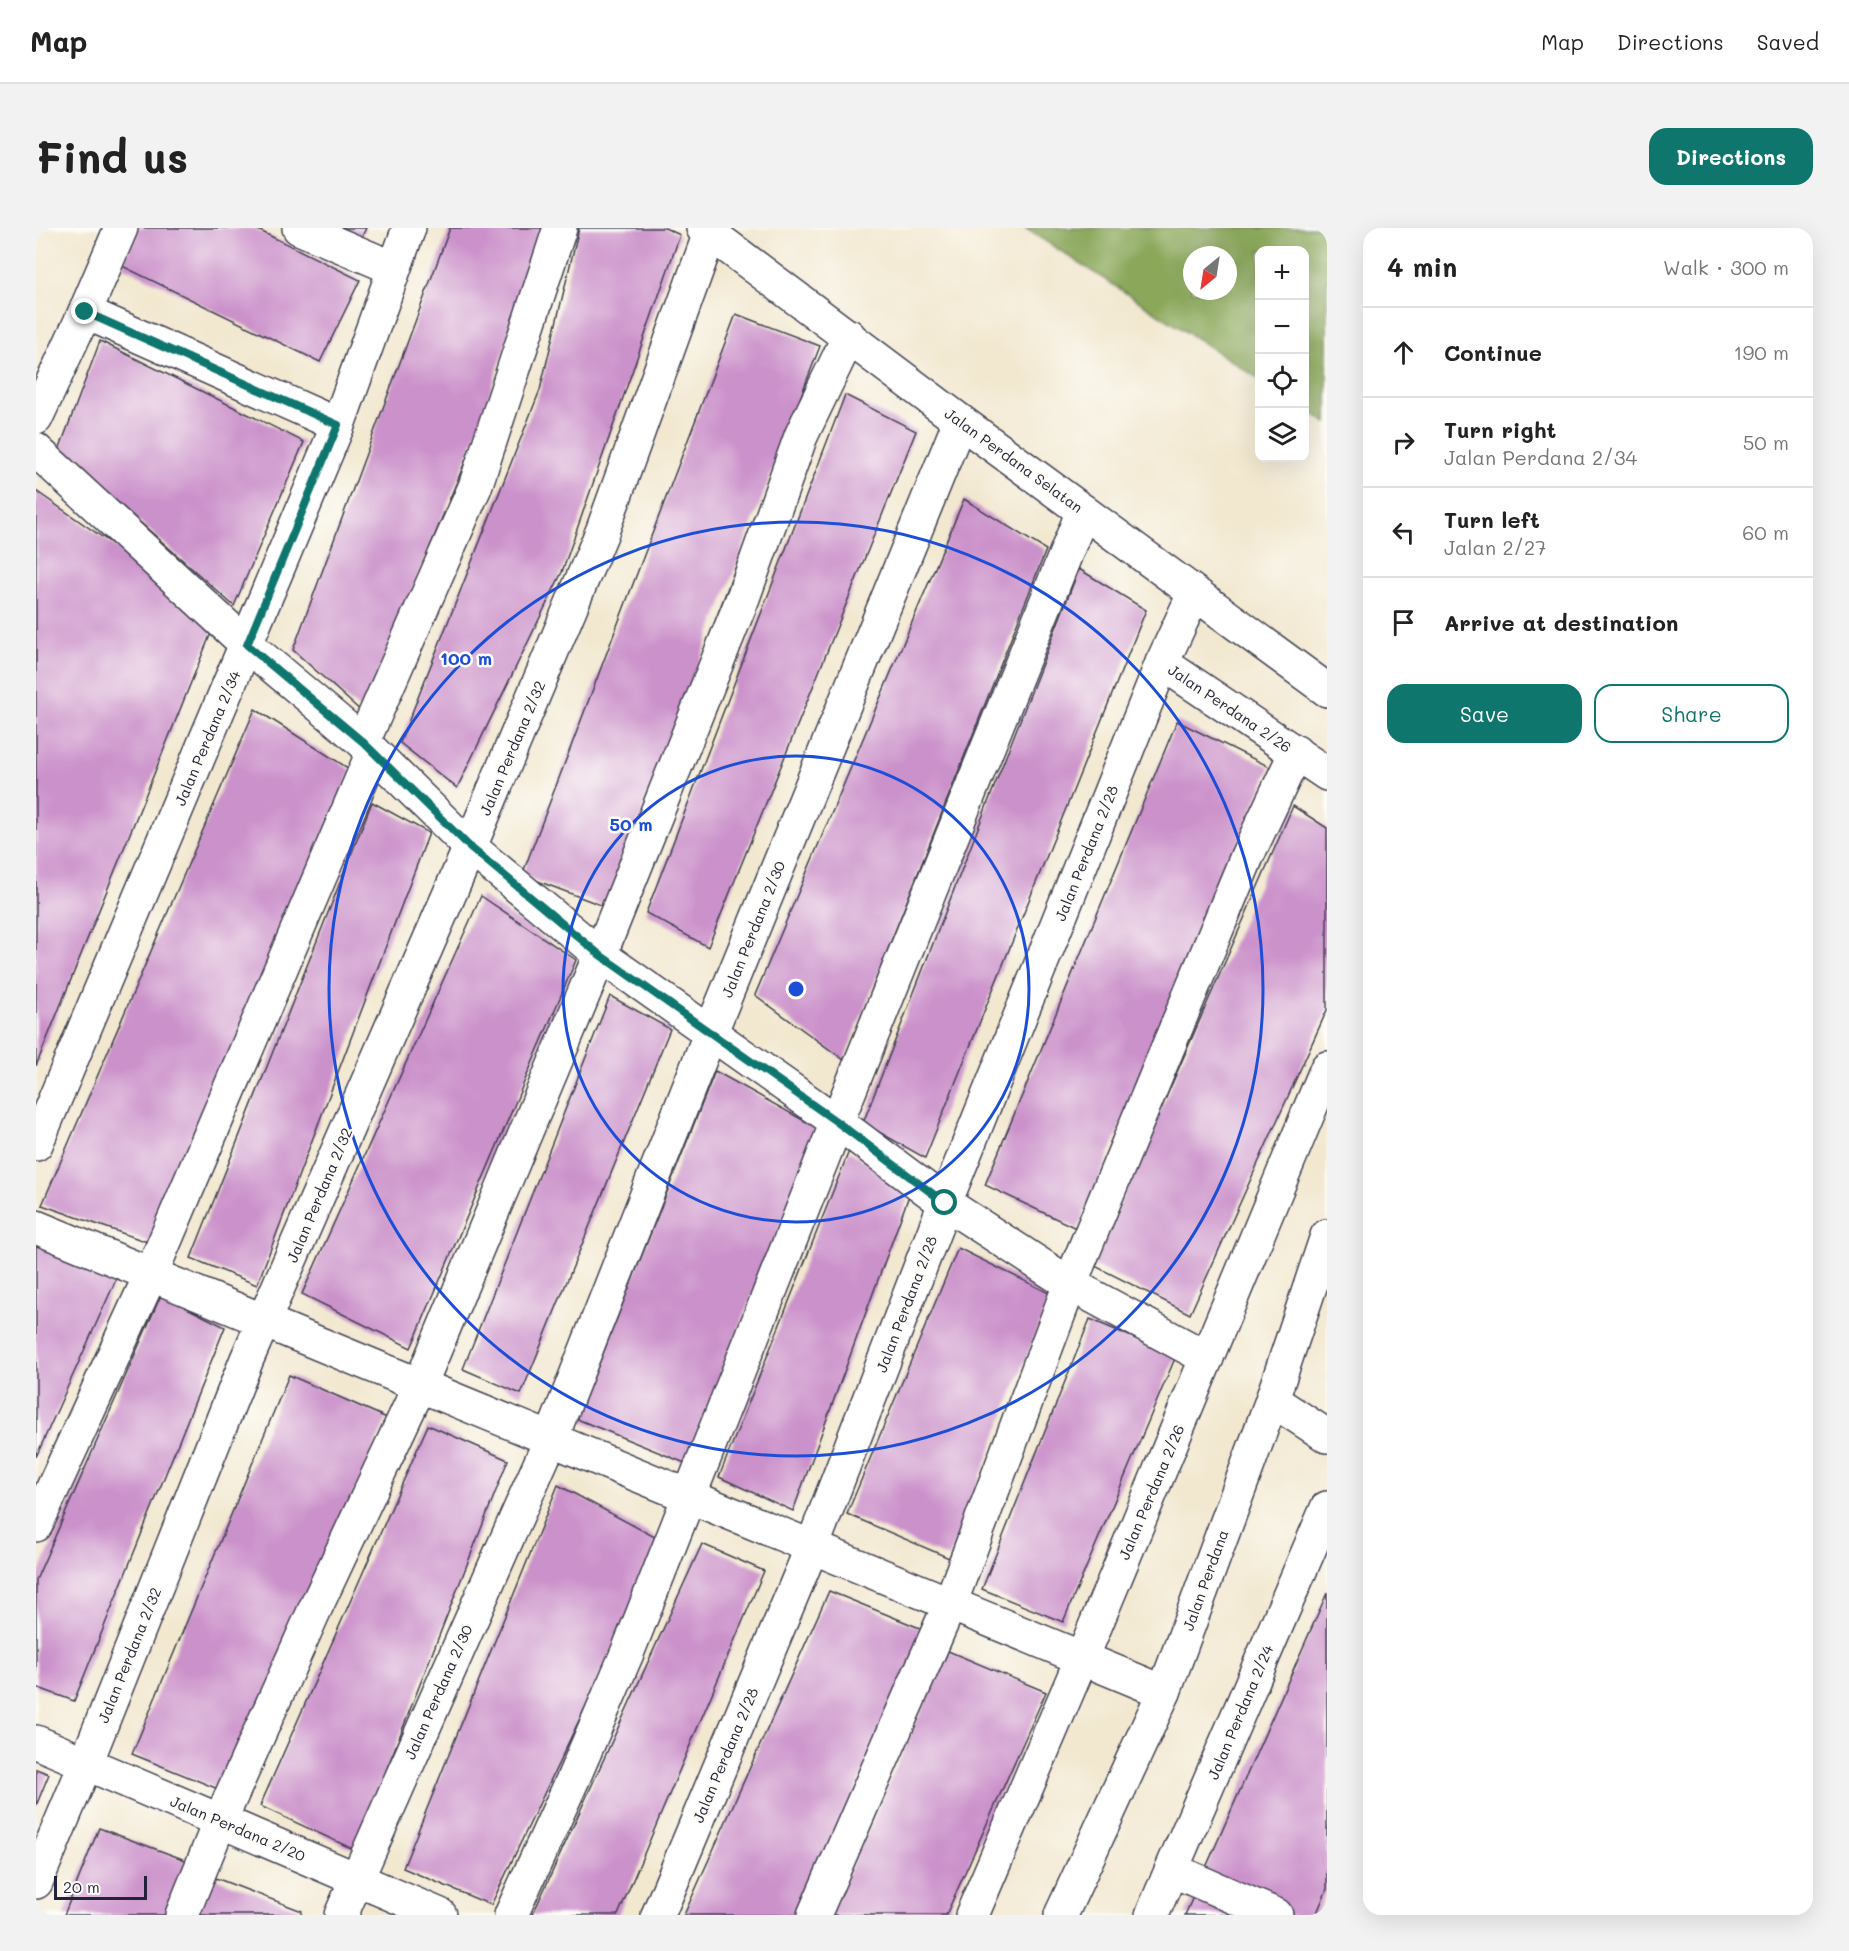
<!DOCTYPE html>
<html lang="en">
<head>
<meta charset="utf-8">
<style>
  :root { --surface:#fff; --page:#f2f2f2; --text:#222; --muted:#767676; --line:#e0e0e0; --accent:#0f766e }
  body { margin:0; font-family:Mali,sans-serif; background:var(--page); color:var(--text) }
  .controls { position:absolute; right:18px; top:18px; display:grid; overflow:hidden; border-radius:12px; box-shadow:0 6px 24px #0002 }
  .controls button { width:54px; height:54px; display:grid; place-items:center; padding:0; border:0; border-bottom:2px solid var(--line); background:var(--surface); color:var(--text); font:30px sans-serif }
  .compass { position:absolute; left:1147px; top:18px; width:54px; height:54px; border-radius:50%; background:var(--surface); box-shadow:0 6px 24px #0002; rotate:210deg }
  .scale { position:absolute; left:18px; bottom:15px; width:93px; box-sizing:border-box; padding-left:6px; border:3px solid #22223b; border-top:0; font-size:16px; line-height:21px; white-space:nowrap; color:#22223b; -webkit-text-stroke:4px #fdfcf7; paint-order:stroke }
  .stop { position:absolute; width:18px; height:18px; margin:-14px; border:4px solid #0f766e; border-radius:50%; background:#fff }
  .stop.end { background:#0f766e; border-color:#fff; box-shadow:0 2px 6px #0008 }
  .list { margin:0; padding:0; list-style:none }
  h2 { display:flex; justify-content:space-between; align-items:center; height:78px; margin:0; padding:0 24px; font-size:26px }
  h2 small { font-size:20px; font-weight:400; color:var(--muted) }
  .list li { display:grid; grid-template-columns:39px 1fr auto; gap:18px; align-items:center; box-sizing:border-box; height:90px; padding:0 24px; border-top:2px solid var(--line) }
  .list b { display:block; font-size:22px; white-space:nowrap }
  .list p { margin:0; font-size:20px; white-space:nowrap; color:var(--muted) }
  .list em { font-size:20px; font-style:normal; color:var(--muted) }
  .actions { display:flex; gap:12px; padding:18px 24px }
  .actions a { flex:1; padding:14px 0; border:2px solid var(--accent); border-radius:18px; text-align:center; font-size:21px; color:var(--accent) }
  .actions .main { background:var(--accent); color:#fff }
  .icon { flex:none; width:33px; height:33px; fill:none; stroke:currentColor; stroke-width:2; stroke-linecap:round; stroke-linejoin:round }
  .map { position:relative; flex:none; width:1291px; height:1687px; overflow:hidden; border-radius:18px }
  header { display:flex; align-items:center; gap:36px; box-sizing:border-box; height:84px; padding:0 30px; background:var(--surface); border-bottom:2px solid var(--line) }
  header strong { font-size:28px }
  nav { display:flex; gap:33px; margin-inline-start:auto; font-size:21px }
  .intro { display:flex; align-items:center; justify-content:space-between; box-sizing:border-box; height:144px; padding:0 36px }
  h1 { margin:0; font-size:42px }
  .button { padding:15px 27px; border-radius:18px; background:var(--accent); color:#fff; font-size:21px; font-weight:700 }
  main { display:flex; gap:36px; padding:0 36px }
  aside { flex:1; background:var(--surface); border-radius:18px; box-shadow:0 6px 24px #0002 }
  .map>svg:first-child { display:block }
  .forest { fill:#8aa75a; stroke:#56644a; stroke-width:1.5; fill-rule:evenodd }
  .building { fill:#cb91ca }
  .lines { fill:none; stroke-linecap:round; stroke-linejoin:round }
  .minor-casing { stroke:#414051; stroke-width:36 }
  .minor { stroke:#fff; stroke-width:33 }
  .route { stroke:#0f766e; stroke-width:8 }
  .ring { fill:none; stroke:#1d4ed8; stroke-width:3 }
  .labels { text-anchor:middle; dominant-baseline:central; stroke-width:5; stroke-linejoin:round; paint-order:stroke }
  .street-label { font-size:15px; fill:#22223b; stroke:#fdfcf7 }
  .centre { fill:#1d4ed8; stroke:#fdfcf7; stroke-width:3 }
  .ring-label { font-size:18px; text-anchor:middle; font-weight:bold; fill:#1d4ed8; stroke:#fdfcf7; stroke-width:5; stroke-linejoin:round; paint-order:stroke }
</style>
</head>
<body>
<header>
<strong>Map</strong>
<nav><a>Map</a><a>Directions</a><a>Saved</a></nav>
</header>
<div class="intro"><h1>Find us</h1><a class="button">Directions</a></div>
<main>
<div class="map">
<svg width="1291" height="1687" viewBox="0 0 1291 1687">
  <rect width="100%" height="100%" fill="#fdfcf7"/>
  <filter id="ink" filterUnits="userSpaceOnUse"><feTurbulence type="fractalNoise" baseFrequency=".0167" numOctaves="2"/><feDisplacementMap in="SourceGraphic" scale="12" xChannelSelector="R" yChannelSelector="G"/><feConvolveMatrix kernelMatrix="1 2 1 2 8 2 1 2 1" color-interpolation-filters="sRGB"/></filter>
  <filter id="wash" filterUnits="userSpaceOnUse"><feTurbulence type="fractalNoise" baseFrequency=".008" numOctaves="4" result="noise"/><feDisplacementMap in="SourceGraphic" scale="24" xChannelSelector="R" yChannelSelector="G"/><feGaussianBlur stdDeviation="1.35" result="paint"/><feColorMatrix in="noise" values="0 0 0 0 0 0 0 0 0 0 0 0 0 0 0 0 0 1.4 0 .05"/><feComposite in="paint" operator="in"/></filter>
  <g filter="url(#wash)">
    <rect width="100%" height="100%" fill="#f2e8d0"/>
    <path class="forest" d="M989,0h302v195l-22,-15 -1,-158h-44l-1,129zM1156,27h36v36h-36z"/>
    <g id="blocks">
      <g class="building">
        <polygon points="102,0 218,0 324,52 284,134 86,38"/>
        <polygon points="281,0 330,0 322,17"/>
        <polygon points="414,0 509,0 438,212 326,484 257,422"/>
        <polygon points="543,0 629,0 644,7 526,344 421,560 364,515 504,162"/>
        <polygon points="700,86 784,118 570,679 486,647"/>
        <polygon points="64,113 268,214 198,378 23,222"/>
        <polygon points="809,167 880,203 672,719 610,685"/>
        <polygon points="0,263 95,329 179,395 0,838"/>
        <polygon points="928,271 1010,322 808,832 719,767"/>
        <polygon points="1043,341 1110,382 889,930 827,895"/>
        <polygon points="219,481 315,542 120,1017 6,977"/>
        <polygon points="1141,493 1234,539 1042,1001 949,957"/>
        <polygon points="336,574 393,605 221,1057 155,1030"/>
        <polygon points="1257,578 1291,600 1291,782 1154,1086 1057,1037"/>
        <polygon points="445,668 540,732 375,1120 266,1066"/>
        <polygon points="574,768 634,801 485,1166 427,1141"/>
        <polygon points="679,843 783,901 649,1235 541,1191"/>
        <polygon points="813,923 875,962 757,1283 683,1249"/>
        <polygon points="0,1013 83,1045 0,1229"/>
        <polygon points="922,1020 1015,1066 913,1330 811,1286"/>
        <polygon points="125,1067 189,1099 38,1473 0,1459 0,1352"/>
        <polygon points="1054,1091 1140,1128 1027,1394 946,1361"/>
        <polygon points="253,1147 351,1190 187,1563 96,1526"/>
        <polygon points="392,1197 472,1232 319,1622 224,1578"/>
        <polygon points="522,1257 628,1314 455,1677 367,1640"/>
        <polygon points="666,1316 728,1343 582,1687 499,1687 497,1686"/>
        <polygon points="793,1363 891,1403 764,1687 648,1687"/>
        <polygon points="1291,1365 1291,1661 1280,1687 1149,1687"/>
        <polygon points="912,1423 1010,1464 910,1687 794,1687"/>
        <polygon points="0,1541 13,1546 0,1578"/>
        <polygon points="63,1600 152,1633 130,1687 28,1687"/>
        <polygon points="177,1649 266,1683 265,1687 162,1687"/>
      </g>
    </g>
  </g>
  <g filter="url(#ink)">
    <use href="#blocks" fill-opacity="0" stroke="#414051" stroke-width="1.5"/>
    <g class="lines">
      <defs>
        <g id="minor">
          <polyline points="263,0 357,40"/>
          <polyline points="667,0 924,193 1291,462"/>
          <polyline points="49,84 85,0"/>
          <polyline points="0,190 49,84 302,197"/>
          <polyline points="0,222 211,417 327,514 434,619 564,727 801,894 909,975 1034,1056 1171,1130"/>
          <polyline points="1126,435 1291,546"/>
          <polyline points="327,514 439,259 524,0"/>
          <polyline points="0,916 302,197 373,0"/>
          <polyline points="0,999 1128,1464"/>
          <polyline points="1236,1172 1291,1208"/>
          <polyline points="0,1297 115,1046 337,524"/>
          <polyline points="0,1514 404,1687"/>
          <polyline points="1136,1642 1240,1687"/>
          <polyline points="0,1654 50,1535 211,1131 434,619 566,304 674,5"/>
          <polyline points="146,1687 184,1593 279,1381 384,1157 564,727 708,367 765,208 813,108"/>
          <polyline points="305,1687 515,1211 674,806 924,193"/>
          <polyline points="475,1687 537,1551 592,1423 801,894 1047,283"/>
          <polyline points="622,1687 776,1319 909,975 1126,435 1158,366"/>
          <polyline points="778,1687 914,1376 1034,1056 1212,626 1260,524"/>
          <polyline points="936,1687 1046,1430 1291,840"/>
          <polyline points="1025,1687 1128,1464 1236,1172 1291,1008"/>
          <polyline points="1116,1687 1291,1280"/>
        </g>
      </defs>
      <use href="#minor" class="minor-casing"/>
      <use href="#minor" class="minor"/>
    </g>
  </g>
  <g class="lines" filter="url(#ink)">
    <polyline class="route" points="49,84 302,197 211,417 327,514 434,619 564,727 801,894 909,975"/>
  </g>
  <g class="ring">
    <circle cx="760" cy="761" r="233"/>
    <circle cx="760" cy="761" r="467"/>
  </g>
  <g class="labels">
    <g class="street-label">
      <text transform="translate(978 232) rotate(36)">Jalan Perdana Selatan</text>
      <text transform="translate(1194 480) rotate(34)">Jalan Perdana 2/26</text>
      <text transform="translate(171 510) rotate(-67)">Jalan Perdana 2/34</text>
      <text transform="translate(476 520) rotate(-67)">Jalan Perdana 2/32</text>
      <text transform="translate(1050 625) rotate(-68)">Jalan Perdana 2/28</text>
      <text transform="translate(717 701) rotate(-68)">Jalan Perdana 2/30</text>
      <text transform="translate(283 967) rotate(-67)">Jalan Perdana 2/32</text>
      <text transform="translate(870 1076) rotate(-69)">Jalan Perdana 2/28</text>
      <text transform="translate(1115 1264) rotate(-67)">Jalan Perdana 2/26</text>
      <text transform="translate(1169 1352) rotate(-70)">Jalan Perdana</text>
      <text transform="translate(93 1427) rotate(-68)">Jalan Perdana 2/32</text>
      <text transform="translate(402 1464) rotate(-66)">Jalan Perdana 2/30</text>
      <text transform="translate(1204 1484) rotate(-67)">Jalan Perdana 2/24</text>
      <text transform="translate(689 1527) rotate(-67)">Jalan Perdana 2/28</text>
      <text transform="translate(202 1600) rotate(23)">Jalan Perdana 2/20</text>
    </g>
  </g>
  <circle cx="760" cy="761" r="9" class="centre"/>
  <g class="ring-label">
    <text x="430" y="437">100 m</text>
    <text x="595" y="603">50 m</text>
  </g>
</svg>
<div class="controls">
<button>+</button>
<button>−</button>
<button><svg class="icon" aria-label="locate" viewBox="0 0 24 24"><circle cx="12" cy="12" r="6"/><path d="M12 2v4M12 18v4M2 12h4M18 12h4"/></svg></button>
<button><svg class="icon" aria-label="layers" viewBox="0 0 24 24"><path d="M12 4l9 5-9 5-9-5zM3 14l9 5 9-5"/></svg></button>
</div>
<svg class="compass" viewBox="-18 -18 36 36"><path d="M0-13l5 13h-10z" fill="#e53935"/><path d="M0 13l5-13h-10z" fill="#767676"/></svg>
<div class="scale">20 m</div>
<div class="stop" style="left:909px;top:975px"></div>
<div class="stop end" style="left:49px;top:84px"></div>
</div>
<aside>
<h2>4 min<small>Walk · 300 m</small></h2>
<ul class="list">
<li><svg class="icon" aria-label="ahead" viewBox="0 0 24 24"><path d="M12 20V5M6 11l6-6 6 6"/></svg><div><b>Continue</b></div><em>190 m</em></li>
<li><svg class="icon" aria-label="right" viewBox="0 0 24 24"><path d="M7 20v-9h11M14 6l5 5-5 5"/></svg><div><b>Turn right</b><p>Jalan Perdana 2/34</p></div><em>50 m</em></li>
<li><svg class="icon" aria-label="left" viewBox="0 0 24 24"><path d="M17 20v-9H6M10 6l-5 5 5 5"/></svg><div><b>Turn left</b><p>Jalan 2/27</p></div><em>60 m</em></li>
<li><svg class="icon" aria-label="arrive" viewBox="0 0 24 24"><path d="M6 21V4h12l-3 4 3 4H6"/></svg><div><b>Arrive at destination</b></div></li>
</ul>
<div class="actions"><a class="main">Save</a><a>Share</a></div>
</aside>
</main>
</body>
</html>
